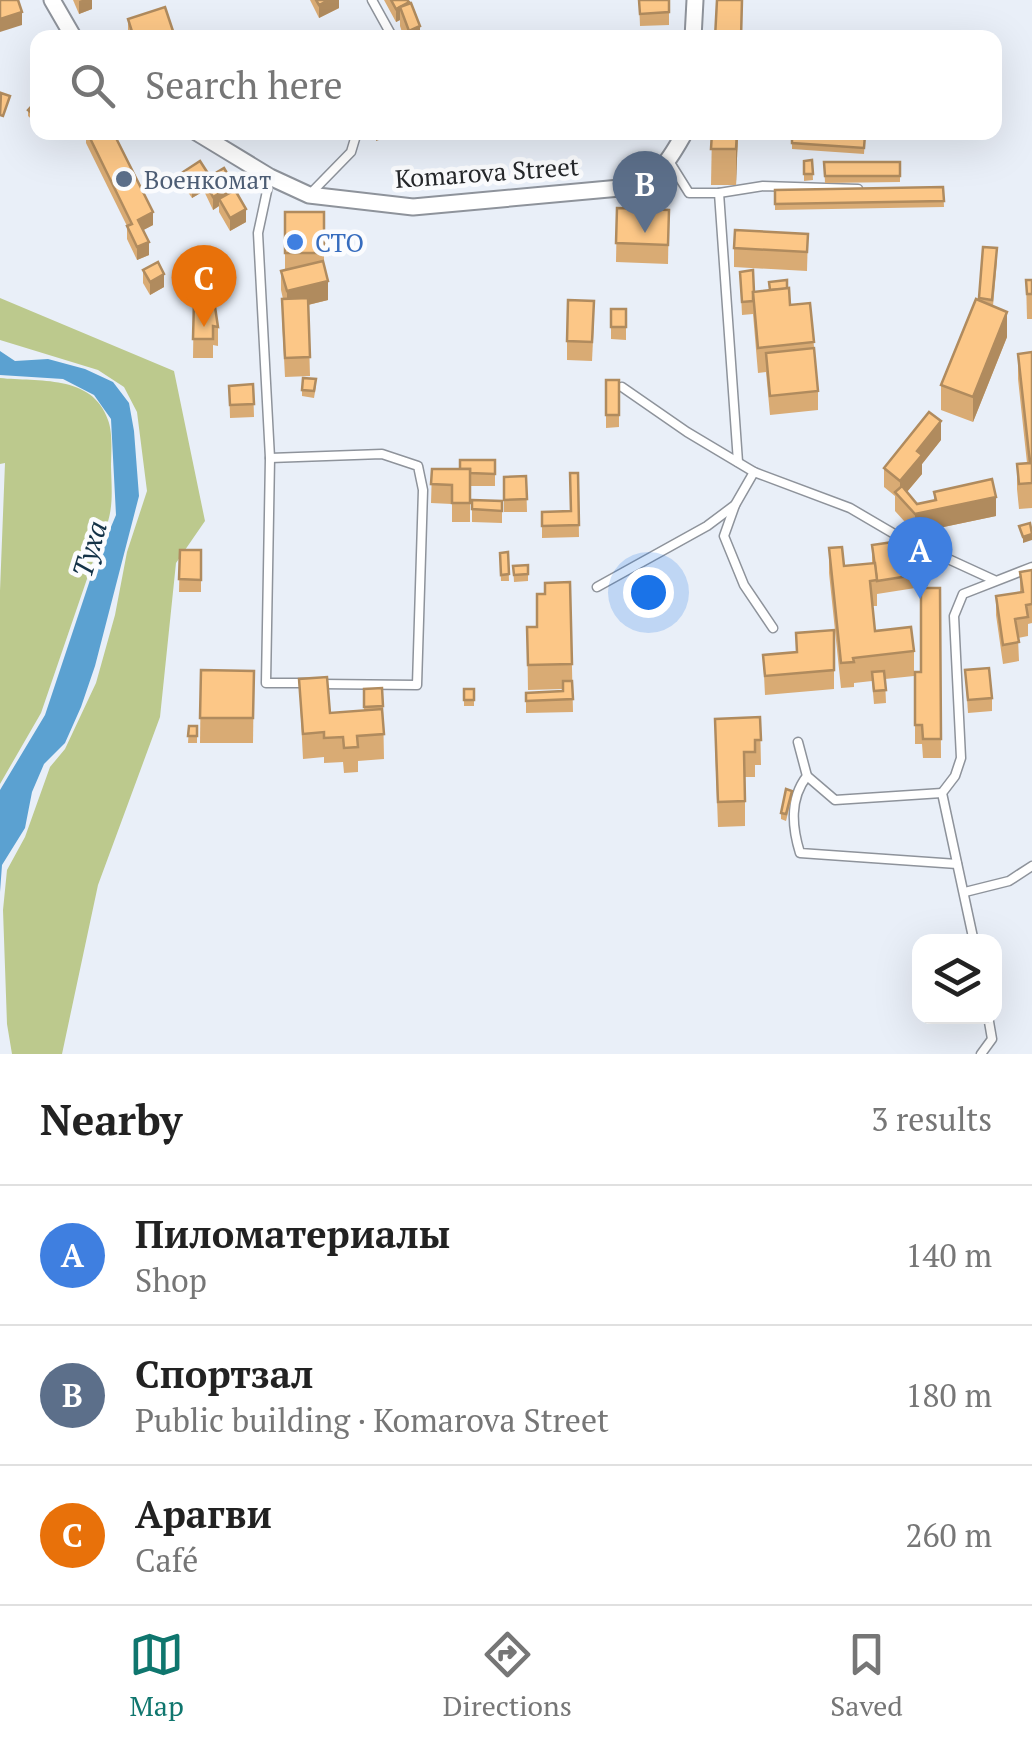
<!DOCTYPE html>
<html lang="en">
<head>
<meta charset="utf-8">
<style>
  :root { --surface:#fff; --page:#f2f2f2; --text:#222; --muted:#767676; --line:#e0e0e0; --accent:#0f766e }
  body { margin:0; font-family:"PT Serif",serif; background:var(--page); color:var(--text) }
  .controls { position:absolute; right:30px; bottom:30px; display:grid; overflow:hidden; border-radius:20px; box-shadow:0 10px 40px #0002 }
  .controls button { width:90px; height:90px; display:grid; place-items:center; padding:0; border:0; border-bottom:2px solid var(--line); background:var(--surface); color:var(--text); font:50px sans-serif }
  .you { position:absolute; left:648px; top:592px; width:35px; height:35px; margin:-25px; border:8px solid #fff; border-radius:50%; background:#1a73e8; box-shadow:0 0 0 15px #1a73e833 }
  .badge { display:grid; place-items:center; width:65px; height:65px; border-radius:50%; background:var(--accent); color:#fff; font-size:32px; font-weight:700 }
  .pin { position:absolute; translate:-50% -82px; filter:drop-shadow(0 2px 5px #0008) }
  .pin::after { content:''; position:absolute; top:52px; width:35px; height:30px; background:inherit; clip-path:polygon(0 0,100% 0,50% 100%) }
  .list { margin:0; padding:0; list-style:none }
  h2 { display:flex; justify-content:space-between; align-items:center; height:130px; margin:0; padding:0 40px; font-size:42px }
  h2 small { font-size:32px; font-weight:400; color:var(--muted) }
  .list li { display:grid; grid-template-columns:65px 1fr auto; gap:30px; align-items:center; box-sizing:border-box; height:140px; padding:0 40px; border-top:2px solid var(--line) }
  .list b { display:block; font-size:38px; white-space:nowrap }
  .list p { margin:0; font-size:32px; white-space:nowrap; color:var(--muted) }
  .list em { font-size:32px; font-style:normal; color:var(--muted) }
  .icon { flex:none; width:55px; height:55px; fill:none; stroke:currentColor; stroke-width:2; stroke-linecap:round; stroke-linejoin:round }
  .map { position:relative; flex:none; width:1032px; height:1054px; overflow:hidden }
  .search { position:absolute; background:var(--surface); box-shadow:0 10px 40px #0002; left:30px; right:30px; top:30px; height:110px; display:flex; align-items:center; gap:25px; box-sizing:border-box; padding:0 35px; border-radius:20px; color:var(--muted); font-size:38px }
  .sheet { height:550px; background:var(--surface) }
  nav { display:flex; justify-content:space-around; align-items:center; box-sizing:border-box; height:140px; border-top:2px solid var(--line); background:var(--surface); font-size:28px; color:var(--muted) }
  nav a { display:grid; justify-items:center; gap:5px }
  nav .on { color:var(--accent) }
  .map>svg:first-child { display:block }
  .green { fill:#bcc98d }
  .water { fill:#5ba1d1 }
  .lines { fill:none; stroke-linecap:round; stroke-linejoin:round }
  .service-casing { stroke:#8e939b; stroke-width:11 }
  .minor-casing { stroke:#8e939b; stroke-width:19 }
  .service { stroke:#fff; stroke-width:8 }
  .minor { stroke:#fff; stroke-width:15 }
  .wall { fill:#d9ab74 }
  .shaded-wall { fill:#b08b5e }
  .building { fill:#fcc787; stroke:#b08b5e; stroke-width:2.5 }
  .service-dot { fill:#5c6f8a; stroke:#fbfcfe; stroke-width:4 }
  .shop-dot { fill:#3f7fe0; stroke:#fbfcfe; stroke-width:4 }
  .labels { text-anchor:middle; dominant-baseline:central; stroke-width:9; stroke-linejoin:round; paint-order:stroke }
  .street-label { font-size:25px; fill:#26282b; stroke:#fbfcfe }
  .service-label { font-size:25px; fill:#4e5e75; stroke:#fbfcfe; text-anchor:start }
  .shop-label { font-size:25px; fill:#366cbe; stroke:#fbfcfe; text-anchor:start }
  .water-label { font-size:28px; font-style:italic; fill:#133247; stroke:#fbfcfe }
</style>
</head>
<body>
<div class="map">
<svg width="1032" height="1054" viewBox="0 0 1032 1054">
  <rect width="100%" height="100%" fill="#e9eff8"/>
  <g class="green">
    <polygon points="0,298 174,371 205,521 176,563 160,717 98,885 62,1054 12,1054 7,1024 3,910 7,870 25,837 50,767 65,749 96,683 115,615 127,552 147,491 137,412 124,387 98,370 0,340"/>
    <path d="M0,378c37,4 93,-4 108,42 5,13 3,33 3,47 1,30 3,47 -11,74l-59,172 -41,71v-193l5,-128 -5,1z"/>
  </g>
  <polygon class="water" points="0,351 15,361 48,359 85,369 113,382 129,403 134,431 139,496 95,666 81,707 65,743 44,764 32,792 25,828 2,865 0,892 0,790 45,715 95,565 116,515 111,419 94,395 63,379 0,375"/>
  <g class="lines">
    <defs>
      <g id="service">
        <polyline points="372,0 393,38"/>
        <polyline points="669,161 689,193 719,193 738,462"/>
        <polyline points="270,177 258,233 270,458 266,683 307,683"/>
        <polyline points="719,193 763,186 858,189"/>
        <polyline points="309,195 351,152 357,132"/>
        <polyline points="622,387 687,432 754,472 850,508 896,535 994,580"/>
        <polyline points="270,458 382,454 418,466 423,490 417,685 321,684"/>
        <polyline points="735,505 724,536 744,585 773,628"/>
        <polyline points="597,587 707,526 735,505 754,472"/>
        <path d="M798,742l9,34c-18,23 -15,51 -7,77l157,11"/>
        <polyline points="807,776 835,800 942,793"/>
        <polyline points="965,892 1009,881 1032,866"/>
        <polyline points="974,942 942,793 955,776 961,758 954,616 963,594 1032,567"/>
        <polyline points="981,1054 992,1039 988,1016"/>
      </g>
      <g id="minor">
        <polyline points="52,0 74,38"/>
        <polyline points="693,38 695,0"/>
        <path d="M196,132l74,45 39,18 104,12 218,-20c31,-14 38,-26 54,-55"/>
      </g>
    </defs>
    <use href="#service" class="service-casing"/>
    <use href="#minor" class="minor-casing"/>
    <use href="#service" class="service"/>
    <use href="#minor" class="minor"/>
  </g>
  <g class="wall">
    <polygon points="73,0 92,0 92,9 79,14"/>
    <polygon points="310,0 339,0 339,8 319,18"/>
    <polygon points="384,0 407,0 420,38 404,38 400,26 400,20 396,22"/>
    <polygon points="639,0 669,0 669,25 640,26"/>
    <polygon points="128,19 175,37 130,38 128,32"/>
    <polygon points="38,99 38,125 28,116 28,110"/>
    <polygon points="86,132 113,132 153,225 143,230 149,255 137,260 127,239 127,226 86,143"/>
    <polygon points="712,132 738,132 736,185 711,185"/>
    <polygon points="865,135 864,154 792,149 792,143"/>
    <polygon points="812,160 813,180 804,181 804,161"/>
    <polygon points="824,162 900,162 900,182 825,183"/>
    <polygon points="183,172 209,177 234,191 246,222 230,231 219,212 219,206 213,210 204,191 192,198 183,185"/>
    <polygon points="943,187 944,207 775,210 775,190"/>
    <polygon points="617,208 669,210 668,264 616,262"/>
    <polygon points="285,212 324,212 324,265 328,300 308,305 310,376 285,377 282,318 282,299 283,299 281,290 281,271 285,270"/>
    <polygon points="808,234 807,271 734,267 734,248"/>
    <polygon points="983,247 997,261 993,306 1007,337 973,422 941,410 941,385 979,301"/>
    <polygon points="143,270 164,287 150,295 143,283"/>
    <polygon points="740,272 754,292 790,305 810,303 818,391 818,410 770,415 766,372 758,373 753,314 742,315"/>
    <polygon points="1026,280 1032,280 1032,319 1027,319"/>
    <polygon points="194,291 214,300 218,327 218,346 213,345 213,358 193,358"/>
    <polygon points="611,309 626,309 626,340 611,339"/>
    <polygon points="594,320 592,361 567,360 567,341"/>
    <polygon points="1032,352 1032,508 1019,509 1017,489 1017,464 1027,463 1018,379 1018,354"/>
    <polygon points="606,380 619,380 619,427 606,428"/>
    <polygon points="253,384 254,417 230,418 229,386"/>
    <polygon points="316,386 314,398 302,396 302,390"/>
    <polygon points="941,440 922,464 922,474 907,492 917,504 934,500 934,492 996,516 915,533 895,511 895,496 884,487 884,468"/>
    <polygon points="495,460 495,486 470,486 470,522 452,522 452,504 431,503 432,469 460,469"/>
    <polygon points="578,473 579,537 542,538 542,512 571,511"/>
    <polygon points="526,476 527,512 504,512 504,477"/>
    <polygon points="472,500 502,501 502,523 472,522"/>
    <polygon points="872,545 904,565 928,573 928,586 877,594 877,591 877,606 872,606 875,631 914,651 914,676 885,679 886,703 874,704 872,681 854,683 854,687 841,688 829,573 829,548 844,566 872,563"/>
    <polygon points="180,550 201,550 201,592 179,592"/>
    <polygon points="508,552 509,581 501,581 500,553"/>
    <polygon points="528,565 528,581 514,582 513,566"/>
    <polygon points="1032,570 1032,623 1028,624 1028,636 1018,638 1019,661 1003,664 996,615 996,596 1020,592 1020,572"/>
    <polygon points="570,582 573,712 526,713 526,693 563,691 563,689 528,690 527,627 537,627 545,594"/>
    <polygon points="940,588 941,758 923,758 922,744 915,744 915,672 921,672"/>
    <polygon points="834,630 834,689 765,695 763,655 796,653 796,633"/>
    <polygon points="201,670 254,671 253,743 200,743"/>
    <polygon points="965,670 992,698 992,711 968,713"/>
    <polygon points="299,679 330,713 364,710 364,689 383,706 384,759 358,761 358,772 344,773 343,762 324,763 324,757 303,759"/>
    <rect x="464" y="689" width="10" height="17"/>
    <polygon points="760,717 761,765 755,765 755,777 745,777 745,826 718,827 715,744"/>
    <polygon points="189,726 197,726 197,743 188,743"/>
    <polygon points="792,797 786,821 781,819 781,813"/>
  </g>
  <g class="shaded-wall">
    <polygon points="82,0 92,0 92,9 79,14 79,1"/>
    <polygon points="329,0 339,0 339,8 319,18 319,5"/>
    <polygon points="409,2 400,7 400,20 396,22 396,9"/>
    <polygon points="22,12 22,25 0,32 0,19"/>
    <polygon points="420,26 420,38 409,38 409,31"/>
    <polygon points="376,132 402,132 376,141"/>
    <polygon points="737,132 738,132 736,185 736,149"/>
    <polygon points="209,175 209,187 204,180 204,191 192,198 192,186"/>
    <polygon points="234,185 234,198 219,199 219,206 213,210 213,197"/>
    <polygon points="246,209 246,222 230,231 230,218"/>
    <polygon points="153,212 153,225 138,233 138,220"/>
    <polygon points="149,242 149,255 137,260 137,247"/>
    <polygon points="164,274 164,287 150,295 150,282"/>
    <polygon points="328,281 328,300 287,310 287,291"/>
    <polygon points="1007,312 1007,337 973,422 973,397"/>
    <polygon points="941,421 941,440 922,464 922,474 900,500 900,481 917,451"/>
    <polygon points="996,497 996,516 915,533 915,514"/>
    <polygon points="1032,534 1032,540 1023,543 1023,537"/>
  </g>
  <g class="building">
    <polygon points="0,0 18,0 22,12 0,19"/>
    <polygon points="316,0 329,0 319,5"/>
    <polygon points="391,0 407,0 409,2 396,9"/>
    <polygon points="639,0 669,0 669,12 640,14"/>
    <polygon points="717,0 742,0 741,38 715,38"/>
    <polygon points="411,3 420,26 409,31 400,7"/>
    <polygon points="165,7 175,37 134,38 128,19"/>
    <polygon points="1,93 10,96 3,116 0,115"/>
    <polygon points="38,99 38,118 28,110"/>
    <polygon points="87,132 113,132 153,212 138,220 149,242 137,247 127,226 132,224"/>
    <polygon points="712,132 737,132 736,149 711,149"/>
    <polygon points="792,132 828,132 865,135 864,148 792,143"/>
    <polygon points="812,160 813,174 804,174 804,161"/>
    <polygon points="200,161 209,175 192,186 183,172"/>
    <polygon points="824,162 900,162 900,176 825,176"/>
    <polygon points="224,168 234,185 213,197 204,180"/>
    <polygon points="943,187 944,201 775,204 775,190"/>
    <polygon points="235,190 246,209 230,218 219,199"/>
    <polygon points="617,208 669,210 668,245 616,243"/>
    <rect x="285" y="212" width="39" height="41"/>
    <polygon points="735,230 808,234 807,252 734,248"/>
    <polygon points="983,247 997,248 992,300 979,298"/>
    <polygon points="323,261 328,281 287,291 281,271"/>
    <polygon points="158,262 164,274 150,282 143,270"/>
    <polygon points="753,270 754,292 753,292 753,301 742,302 740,272"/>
    <polygon points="787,280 787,289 770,290 769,282"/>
    <polygon points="1026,280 1032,280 1032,294 1027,294"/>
    <polygon points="789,288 790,305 810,303 814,342 758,348 753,292"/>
    <rect x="194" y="291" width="20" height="9"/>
    <polygon points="308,298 310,357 285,358 282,299"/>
    <polygon points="976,299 1007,312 973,397 941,385"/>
    <polygon points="194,300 214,300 218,327 213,326 213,339 193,339"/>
    <polygon points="568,300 594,301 592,342 567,341"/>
    <rect x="611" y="309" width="15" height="18"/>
    <polygon points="814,348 818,391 770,396 766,353"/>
    <polygon points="1032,352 1032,483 1019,484 1017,464 1030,463 1018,354"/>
    <polygon points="303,378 316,379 314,391 302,390"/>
    <rect x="606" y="380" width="13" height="35"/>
    <polygon points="253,384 254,404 230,405 229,386"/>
    <polygon points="929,412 941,421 917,451 922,455 900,481 884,468"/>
    <polygon points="460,460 495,460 495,474 470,473 470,469 460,469"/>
    <polygon points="432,469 470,469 470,503 452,503 452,485 431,484"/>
    <polygon points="570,473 578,473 579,525 542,526 542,512 571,511"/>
    <polygon points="526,476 527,499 504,500 504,477"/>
    <polygon points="992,479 996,497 915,514 895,492 902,486 917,504 936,500 934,492"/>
    <polygon points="472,500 502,501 502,511 472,509"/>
    <polygon points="1030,523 1032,534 1023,537 1019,526"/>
    <polygon points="900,541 904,565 926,561 928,573 877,581 872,545"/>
    <polygon points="842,547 844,566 875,563 877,580 870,581 875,631 911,627 914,651 853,658 854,662 841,663 829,548"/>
    <polygon points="180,550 201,550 201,580 179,579"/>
    <polygon points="508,552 509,574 501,575 500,553"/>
    <polygon points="528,565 528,574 514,575 513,566"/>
    <polygon points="1032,570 1032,604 1026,605 1028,617 1015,619 1019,642 1003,645 996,596 1023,592 1020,572"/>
    <polygon points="570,582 572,664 528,665 527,627 537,627 537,594 545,594 545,583"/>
    <polygon points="921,588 940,588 941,739 923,739 922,725 915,725 915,672 921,672"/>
    <polygon points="834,630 834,670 765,676 763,655 797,652 796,633"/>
    <polygon points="989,668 992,698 968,700 965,670"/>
    <polygon points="201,670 254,671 253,718 200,718"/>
    <polygon points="884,671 886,690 874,691 872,672"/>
    <polygon points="327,677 330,713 382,709 384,734 357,736 358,747 344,748 343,737 324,738 324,732 303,734 299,679"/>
    <polygon points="563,681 572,681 573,699 526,701 526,693 563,691"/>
    <polygon points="382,688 383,706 364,707 364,689"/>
    <rect x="464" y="689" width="10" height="11"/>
    <polygon points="760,717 761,740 755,740 755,752 744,752 745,801 718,802 715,719"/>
    <polygon points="189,726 197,726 197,736 188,736"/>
    <polygon points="786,789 792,791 786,814 781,813"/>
  </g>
  <circle class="service-dot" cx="124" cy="179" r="10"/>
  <circle class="shop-dot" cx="295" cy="242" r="10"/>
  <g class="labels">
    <g class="street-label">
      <text transform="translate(487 172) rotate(-4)">Komarova Street</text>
    </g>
    <g class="service-label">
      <text x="144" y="179">Военкомат</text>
    </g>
    <g class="shop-label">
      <text x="315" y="242">СТО</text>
    </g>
    <g class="water-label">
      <text transform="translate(89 549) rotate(-73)">Туха</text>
    </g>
  </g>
</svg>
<div class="controls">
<button><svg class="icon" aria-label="layers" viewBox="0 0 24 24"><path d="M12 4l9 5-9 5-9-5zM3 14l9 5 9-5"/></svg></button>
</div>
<div class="you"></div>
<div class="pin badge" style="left:920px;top:599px;background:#3f7fe0">A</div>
<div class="pin badge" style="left:645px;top:233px;background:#5c6f8a">B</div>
<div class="pin badge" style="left:204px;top:327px;background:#e8710a">C</div>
<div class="search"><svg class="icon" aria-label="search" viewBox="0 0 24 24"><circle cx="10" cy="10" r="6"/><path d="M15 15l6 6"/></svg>Search here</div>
</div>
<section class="sheet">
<h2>Nearby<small>3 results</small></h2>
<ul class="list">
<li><span class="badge" style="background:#3f7fe0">A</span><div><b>Пиломатериалы</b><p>Shop</p></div><em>140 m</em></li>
<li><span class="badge" style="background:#5c6f8a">B</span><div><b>Спортзал</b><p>Public building · Komarova Street</p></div><em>180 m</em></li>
<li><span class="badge" style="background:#e8710a">C</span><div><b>Арагви</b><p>Café</p></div><em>260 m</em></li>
</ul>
</section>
<nav>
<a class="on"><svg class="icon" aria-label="map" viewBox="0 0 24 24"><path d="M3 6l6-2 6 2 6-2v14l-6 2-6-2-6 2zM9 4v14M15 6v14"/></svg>Map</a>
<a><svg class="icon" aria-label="directions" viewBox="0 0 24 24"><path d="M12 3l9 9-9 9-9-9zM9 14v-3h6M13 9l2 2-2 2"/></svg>Directions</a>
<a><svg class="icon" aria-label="saved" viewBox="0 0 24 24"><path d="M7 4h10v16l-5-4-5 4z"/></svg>Saved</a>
</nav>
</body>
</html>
